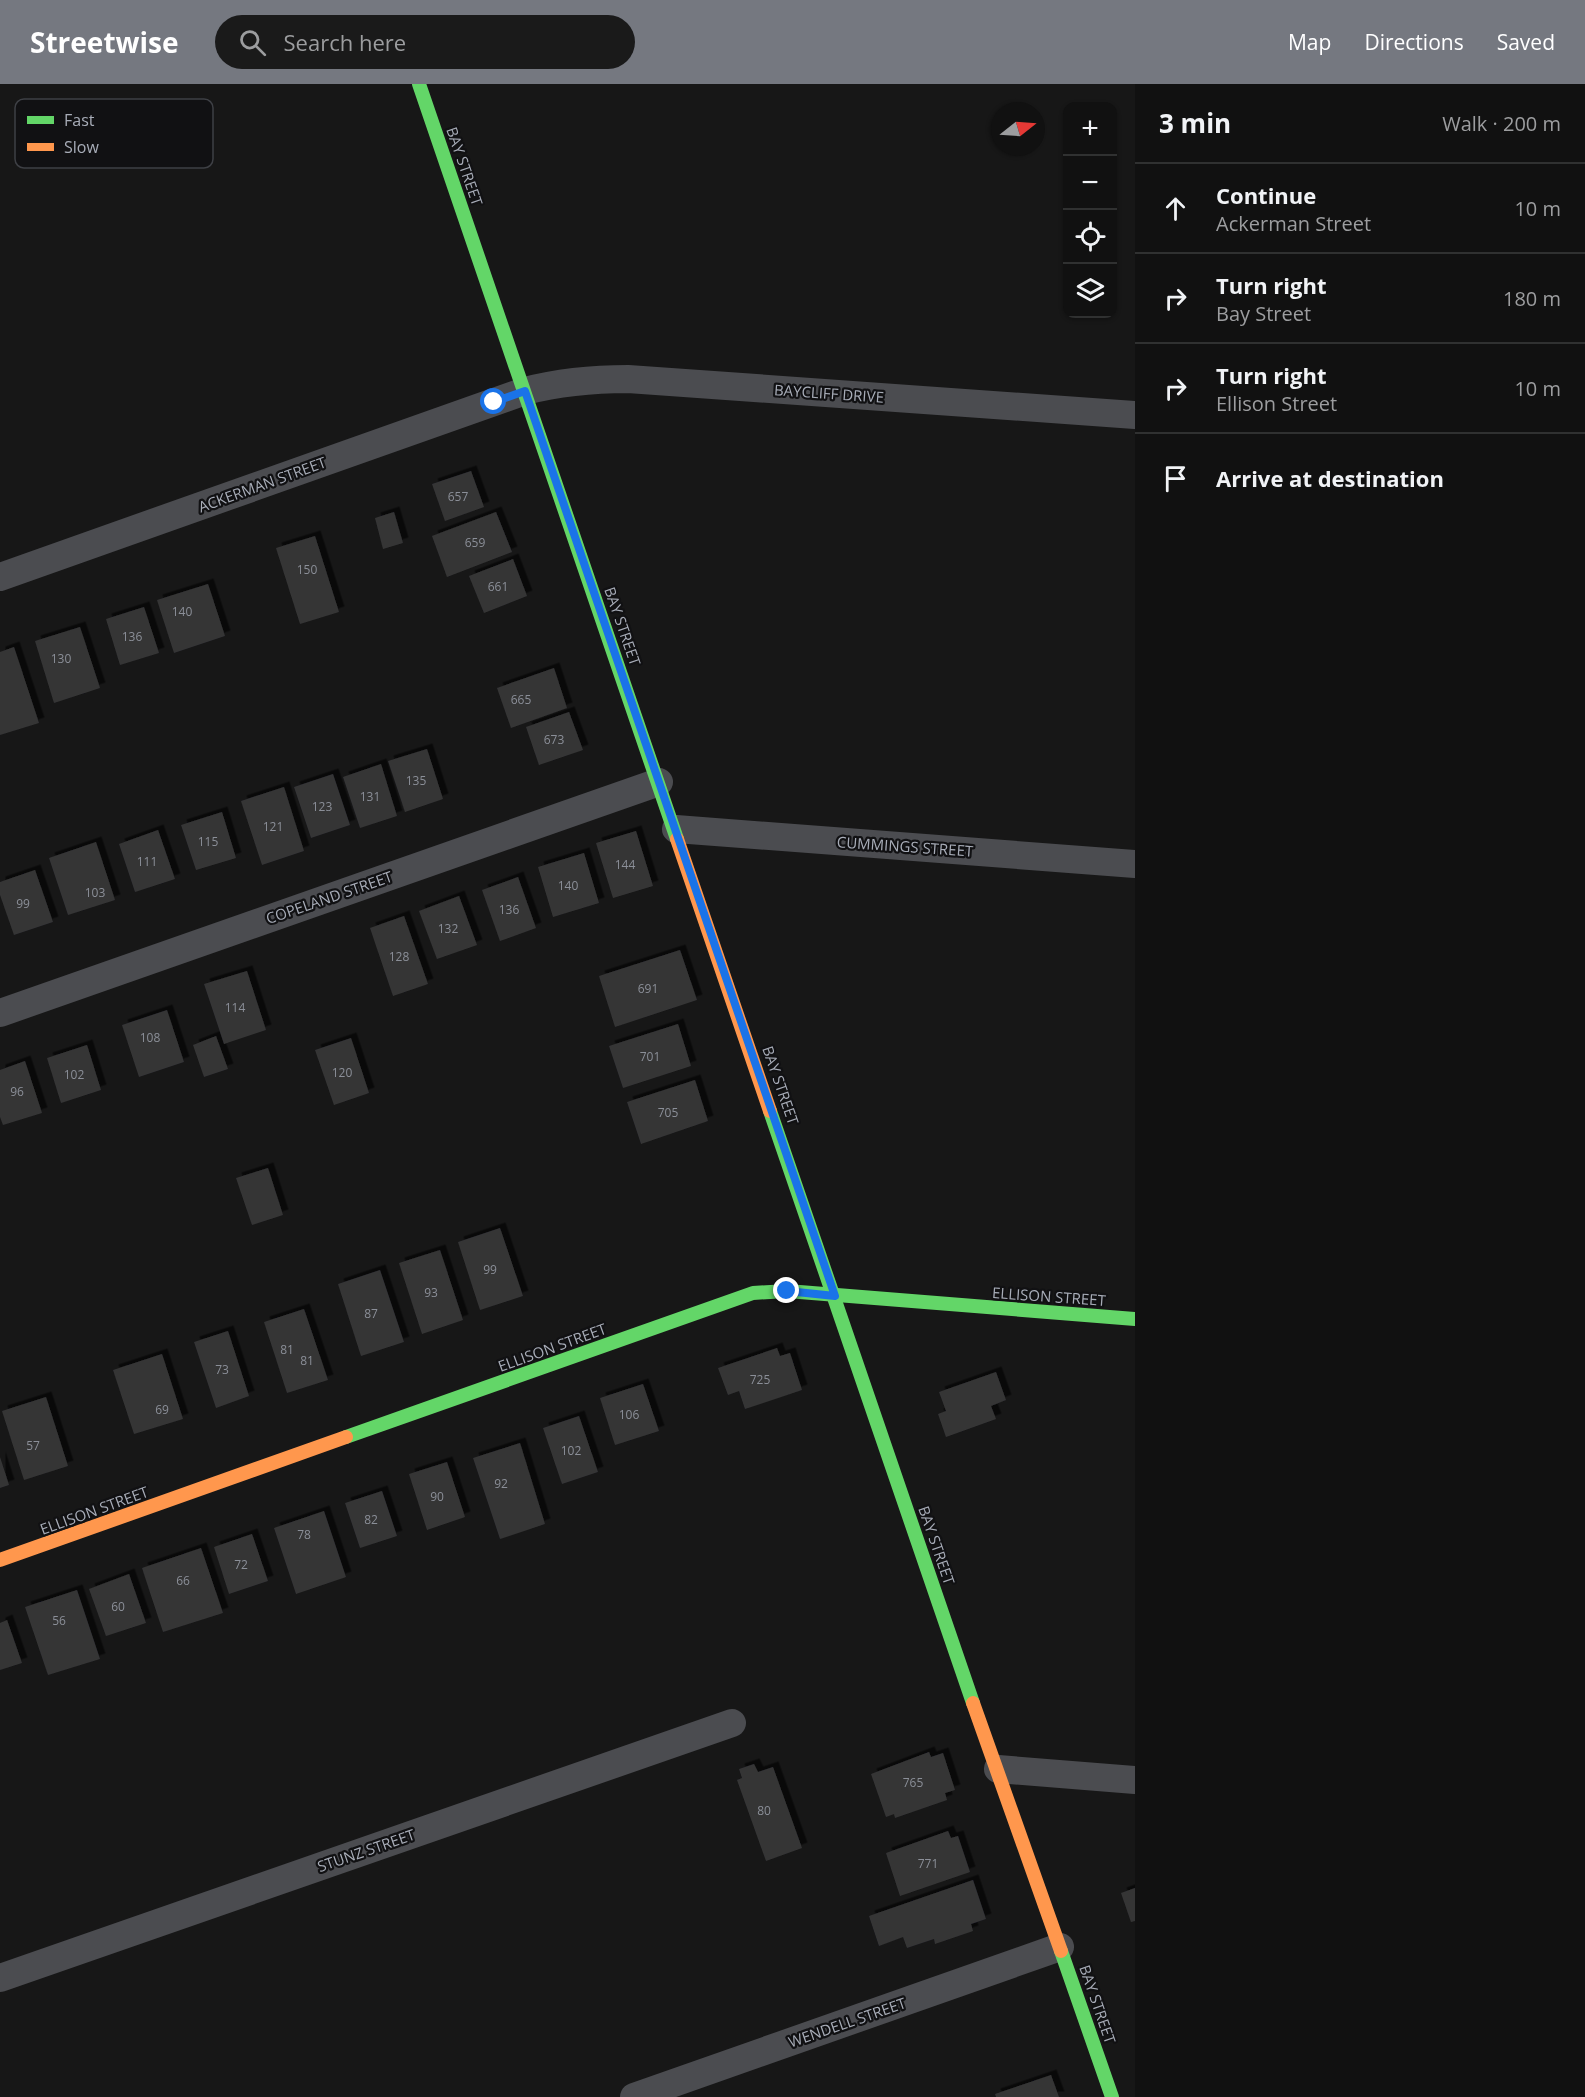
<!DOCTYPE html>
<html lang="en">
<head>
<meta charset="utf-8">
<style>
  :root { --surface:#111; --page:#1a1a1a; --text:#f1f3f6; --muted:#9c9d9f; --line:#303131; --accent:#757880 }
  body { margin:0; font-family:"Open Sans",sans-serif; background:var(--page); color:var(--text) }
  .controls { position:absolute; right:18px; top:18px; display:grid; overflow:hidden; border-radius:12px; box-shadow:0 2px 4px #0004 }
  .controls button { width:54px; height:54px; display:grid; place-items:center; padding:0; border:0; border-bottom:2px solid var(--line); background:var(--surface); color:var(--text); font:30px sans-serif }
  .compass { position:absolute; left:991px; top:18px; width:54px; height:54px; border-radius:50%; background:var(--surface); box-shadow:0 2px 4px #0004; rotate:73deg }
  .stop { position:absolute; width:18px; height:18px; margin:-14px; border:4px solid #1a73e8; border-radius:50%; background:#fff }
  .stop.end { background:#1a73e8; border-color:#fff; box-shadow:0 2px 6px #0008 }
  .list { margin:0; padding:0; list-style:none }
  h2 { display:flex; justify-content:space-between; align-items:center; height:78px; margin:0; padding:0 24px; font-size:26px }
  h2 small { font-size:20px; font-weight:400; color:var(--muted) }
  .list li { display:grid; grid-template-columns:39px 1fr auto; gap:18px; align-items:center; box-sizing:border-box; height:90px; padding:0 24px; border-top:2px solid var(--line) }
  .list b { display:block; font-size:22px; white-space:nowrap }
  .list p { margin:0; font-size:20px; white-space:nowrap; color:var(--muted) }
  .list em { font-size:20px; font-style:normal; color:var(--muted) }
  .icon { flex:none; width:33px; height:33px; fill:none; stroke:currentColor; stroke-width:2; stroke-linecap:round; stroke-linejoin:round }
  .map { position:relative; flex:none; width:1135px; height:2013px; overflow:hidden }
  header { display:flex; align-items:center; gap:36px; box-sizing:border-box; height:84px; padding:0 30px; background:var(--accent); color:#fff }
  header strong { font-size:28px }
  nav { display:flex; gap:33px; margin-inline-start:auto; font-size:21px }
  .search { width:420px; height:54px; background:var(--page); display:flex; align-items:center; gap:15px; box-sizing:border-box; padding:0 21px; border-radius:33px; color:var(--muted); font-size:22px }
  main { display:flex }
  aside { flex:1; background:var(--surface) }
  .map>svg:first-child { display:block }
  .building { fill:#353536; filter:url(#shadow) }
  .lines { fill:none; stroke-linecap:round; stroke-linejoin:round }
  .street { stroke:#4b4c50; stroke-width:28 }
  .fast { stroke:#63d668; stroke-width:14 }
  .slow { stroke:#ff974d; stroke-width:14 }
  .route { stroke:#1a73e8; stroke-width:8 }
  .labels { text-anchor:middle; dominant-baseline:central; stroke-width:4.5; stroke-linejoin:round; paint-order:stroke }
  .number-label { font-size:12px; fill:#8b8f98 }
  .street-label { font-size:15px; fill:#a8adb8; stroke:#111113 }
  .key { fill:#111113; stroke:#3e4045; stroke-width:1.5 }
  .key-label { font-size:16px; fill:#a8adb8 }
</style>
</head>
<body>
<header>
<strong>Streetwise</strong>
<div class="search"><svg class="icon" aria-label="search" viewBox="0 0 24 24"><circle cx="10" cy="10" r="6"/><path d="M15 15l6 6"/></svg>Search here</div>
<nav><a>Map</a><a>Directions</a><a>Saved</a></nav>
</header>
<main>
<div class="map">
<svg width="1135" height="2013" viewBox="0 0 1135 2013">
  <defs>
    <filter id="shadow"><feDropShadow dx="5.5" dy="-5.5" stdDeviation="0" flood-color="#0009"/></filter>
  </defs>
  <rect width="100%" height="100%" fill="#171717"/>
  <g class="building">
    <polygon points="471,387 484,423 445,437 432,400"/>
    <polygon points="394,428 403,459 383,465 375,434"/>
    <polygon points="496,428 512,468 447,493 432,452"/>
    <polygon points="315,452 339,528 300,540 276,464"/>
    <polygon points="513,475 527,512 484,529 469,492"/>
    <polygon points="208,500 225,552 174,569 157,516"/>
    <polygon points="144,523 159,569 120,581 106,535"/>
    <polygon points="80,543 100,604 54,619 35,557"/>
    <polygon points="14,563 39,639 0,651 0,568"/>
    <polygon points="554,584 567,624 511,644 497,604"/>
    <polygon points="569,628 583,666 539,681 526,643"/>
    <polygon points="427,665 443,715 405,728 388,677"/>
    <polygon points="381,680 397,732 360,744 343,693"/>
    <polygon points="333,690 350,741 311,754 294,703"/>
    <polygon points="284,703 304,767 262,781 241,717"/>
    <polygon points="222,728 236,774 196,786 181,741"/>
    <polygon points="158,746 175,795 135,808 119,760"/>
    <polygon points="636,747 653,802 613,814 596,759"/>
    <polygon points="96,758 115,816 68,831 49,774"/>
    <polygon points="584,769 599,819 553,833 538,783"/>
    <polygon points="35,786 53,838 14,851 0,811 0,798"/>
    <polygon points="518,793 536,844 500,857 482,806"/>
    <polygon points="459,812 477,861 437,875 419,827"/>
    <polygon points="404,832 428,900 393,912 370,844"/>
    <polygon points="680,866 697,916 615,943 599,892"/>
    <polygon points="247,887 266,946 224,960 204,900"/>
    <polygon points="167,926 184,978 139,993 122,941"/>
    <polygon points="678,940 691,982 623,1004 609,962"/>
    <polygon points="216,952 228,985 204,993 193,961"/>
    <polygon points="351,954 369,1009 334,1021 315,966"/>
    <polygon points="87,961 101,1006 61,1019 47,974"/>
    <polygon points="25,977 42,1029 3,1041 0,1033 0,986"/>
    <polygon points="695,996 708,1037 641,1060 627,1018"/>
    <polygon points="268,1084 283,1131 252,1141 236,1094"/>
    <polygon points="500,1144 523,1212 480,1226 458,1158"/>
    <polygon points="440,1166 463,1236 422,1250 399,1179"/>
    <polygon points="380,1186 404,1258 361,1272 338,1200"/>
    <polygon points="304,1225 328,1296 287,1309 264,1238"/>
    <polygon points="228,1247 249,1312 216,1324 194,1258"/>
    <polygon points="777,1264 780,1272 790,1269 802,1306 745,1325 739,1307 728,1311 718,1284"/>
    <polygon points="162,1270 183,1335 134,1350 113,1286"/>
    <polygon points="996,1288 1006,1316 991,1322 996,1335 946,1353 938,1330 946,1327 939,1308"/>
    <polygon points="643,1300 659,1347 615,1361 600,1314"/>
    <polygon points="46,1313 68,1382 24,1396 2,1327"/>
    <polygon points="579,1332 598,1388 562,1400 543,1344"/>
    <polygon points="520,1359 545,1440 500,1455 473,1374"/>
    <polygon points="0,1373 9,1401 0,1404"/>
    <polygon points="447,1378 465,1433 427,1446 409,1390"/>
    <polygon points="382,1407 397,1452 360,1464 345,1419"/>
    <polygon points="324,1427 346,1493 296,1510 274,1444"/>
    <polygon points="252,1450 268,1497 229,1510 214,1463"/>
    <polygon points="201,1464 223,1529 163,1548 142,1484"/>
    <polygon points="129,1490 146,1539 106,1552 89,1505"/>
    <polygon points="77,1506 100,1575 48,1591 25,1523"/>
    <polygon points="7,1536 22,1579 0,1586 0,1539"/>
    <polygon points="929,1668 931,1673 943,1669 955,1706 945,1709 947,1716 895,1734 894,1730 886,1733 871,1690"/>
    <polygon points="754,1680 758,1688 773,1683 802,1764 766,1777 737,1696 742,1694 739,1685"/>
    <polygon points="948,1747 951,1754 958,1752 970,1788 900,1812 886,1769"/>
    <polygon points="973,1796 986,1835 971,1840 973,1847 935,1860 934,1855 907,1864 903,1853 879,1862 869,1832"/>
    <polygon points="1135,1804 1135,1837 1131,1838 1121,1809"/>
    <polygon points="1051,1991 1059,2013 996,2013 995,2010"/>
  </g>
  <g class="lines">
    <g class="street">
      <path d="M0,493l525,-186c35,-9 67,-12 103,-12l507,36"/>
      <polyline points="676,745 1135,780"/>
      <polyline points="0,929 659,698"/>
      <polyline points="998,1685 1135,1696"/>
      <polyline points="0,1894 732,1639"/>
      <polyline points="634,2013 1060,1863"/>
    </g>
    <g class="fast">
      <polyline points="419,0 677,755"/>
      <polyline points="770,1027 973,1619"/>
      <polyline points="346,1353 753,1209 787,1207 1135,1235"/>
      <polyline points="1061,1867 1112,2013"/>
    </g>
    <g class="slow">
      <polyline points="677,755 770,1027"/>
      <polyline points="0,1476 346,1353"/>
      <polyline points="973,1619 1061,1867"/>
    </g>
  </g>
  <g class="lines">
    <polyline class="route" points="494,318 525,307 835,1212 787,1207"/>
  </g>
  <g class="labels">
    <g class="number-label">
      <text x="458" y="412">657</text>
      <text x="475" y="458">659</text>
      <text x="307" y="485">150</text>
      <text x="498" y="502">661</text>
      <text x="182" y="527">140</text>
      <text x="132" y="552">136</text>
      <text x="61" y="574">130</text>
      <text x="521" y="615">665</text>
      <text x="554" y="655">673</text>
      <text x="416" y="696">135</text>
      <text x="370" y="712">131</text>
      <text x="322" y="722">123</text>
      <text x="273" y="742">121</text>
      <text x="208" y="757">115</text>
      <text x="147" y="777">111</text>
      <text x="625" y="780">144</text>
      <text x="568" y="801">140</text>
      <text x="95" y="808">103</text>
      <text x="23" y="819">99</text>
      <text x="509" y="825">136</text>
      <text x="448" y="844">132</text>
      <text x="399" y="872">128</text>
      <text x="648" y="904">691</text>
      <text x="235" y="923">114</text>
      <text x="150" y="953">108</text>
      <text x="650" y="972">701</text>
      <text x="342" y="988">120</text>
      <text x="74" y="990">102</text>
      <text x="17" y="1007">96</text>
      <text x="668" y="1028">705</text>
      <text x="490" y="1185">99</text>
      <text x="431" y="1208">93</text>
      <text x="371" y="1229">87</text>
      <text x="287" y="1265">81</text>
      <text x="307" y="1276">81</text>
      <text x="222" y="1285">73</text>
      <text x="760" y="1295">725</text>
      <text x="162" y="1325">69</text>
      <text x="629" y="1330">106</text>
      <text x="33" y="1361">57</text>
      <text x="571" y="1366">102</text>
      <text x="501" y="1399">92</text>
      <text x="437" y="1412">90</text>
      <text x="371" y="1435">82</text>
      <text x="304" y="1450">78</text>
      <text x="241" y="1480">72</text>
      <text x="183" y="1496">66</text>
      <text x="118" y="1522">60</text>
      <text x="59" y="1536">56</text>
      <text x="913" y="1698">765</text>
      <text x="764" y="1726">80</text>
      <text x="928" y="1779">771</text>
    </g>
    <g class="street-label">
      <text transform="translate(465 82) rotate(71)">BAY STREET</text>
      <text transform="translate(829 309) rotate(4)">BAYCLIFF DRIVE</text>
      <text transform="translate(262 400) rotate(-20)">ACKERMAN STREET</text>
      <text transform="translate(623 542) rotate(71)">BAY STREET</text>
      <text transform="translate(905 762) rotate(4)">CUMMINGS STREET</text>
      <text transform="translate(329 813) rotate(-19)">COPELAND STREET</text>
      <text transform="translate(781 1001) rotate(71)">BAY STREET</text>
      <text transform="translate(1049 1212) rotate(4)">ELLISON STREET</text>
      <text transform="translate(552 1263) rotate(-20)">ELLISON STREET</text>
      <text transform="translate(94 1426) rotate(-20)">ELLISON STREET</text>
      <text transform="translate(937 1461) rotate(71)">BAY STREET</text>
      <text transform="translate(366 1766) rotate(-19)">STUNZ STREET</text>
      <text transform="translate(1098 1920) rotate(71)">BAY STREET</text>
      <text transform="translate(847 1938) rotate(-19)">WENDELL STREET</text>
    </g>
  </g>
  <rect x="15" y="15" width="198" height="69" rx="9" class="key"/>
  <rect x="27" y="32" width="27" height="8" fill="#63d668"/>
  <rect x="27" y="59" width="27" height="8" fill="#ff974d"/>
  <g class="key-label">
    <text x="64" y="42">Fast</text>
    <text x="64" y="69">Slow</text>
  </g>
</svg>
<div class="controls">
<button>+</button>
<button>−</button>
<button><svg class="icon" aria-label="locate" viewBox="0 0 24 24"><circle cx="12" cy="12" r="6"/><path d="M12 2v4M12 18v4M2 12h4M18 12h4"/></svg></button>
<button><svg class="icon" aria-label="layers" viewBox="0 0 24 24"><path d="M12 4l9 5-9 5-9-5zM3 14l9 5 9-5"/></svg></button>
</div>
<svg class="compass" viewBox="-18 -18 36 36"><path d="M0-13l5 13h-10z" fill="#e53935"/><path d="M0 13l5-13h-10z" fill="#9c9d9f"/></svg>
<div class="stop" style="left:494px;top:318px"></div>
<div class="stop end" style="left:787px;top:1207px"></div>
</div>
<aside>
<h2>3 min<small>Walk · 200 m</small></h2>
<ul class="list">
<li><svg class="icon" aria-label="ahead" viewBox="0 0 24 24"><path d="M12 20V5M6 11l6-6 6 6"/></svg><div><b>Continue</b><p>Ackerman Street</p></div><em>10 m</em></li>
<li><svg class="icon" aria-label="right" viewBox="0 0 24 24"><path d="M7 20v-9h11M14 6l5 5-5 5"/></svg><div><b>Turn right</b><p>Bay Street</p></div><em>180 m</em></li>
<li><svg class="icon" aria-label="right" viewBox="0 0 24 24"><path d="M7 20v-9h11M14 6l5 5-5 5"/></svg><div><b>Turn right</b><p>Ellison Street</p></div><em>10 m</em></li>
<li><svg class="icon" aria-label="arrive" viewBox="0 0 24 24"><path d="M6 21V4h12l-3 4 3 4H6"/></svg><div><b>Arrive at destination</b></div></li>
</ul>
</aside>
</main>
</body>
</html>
